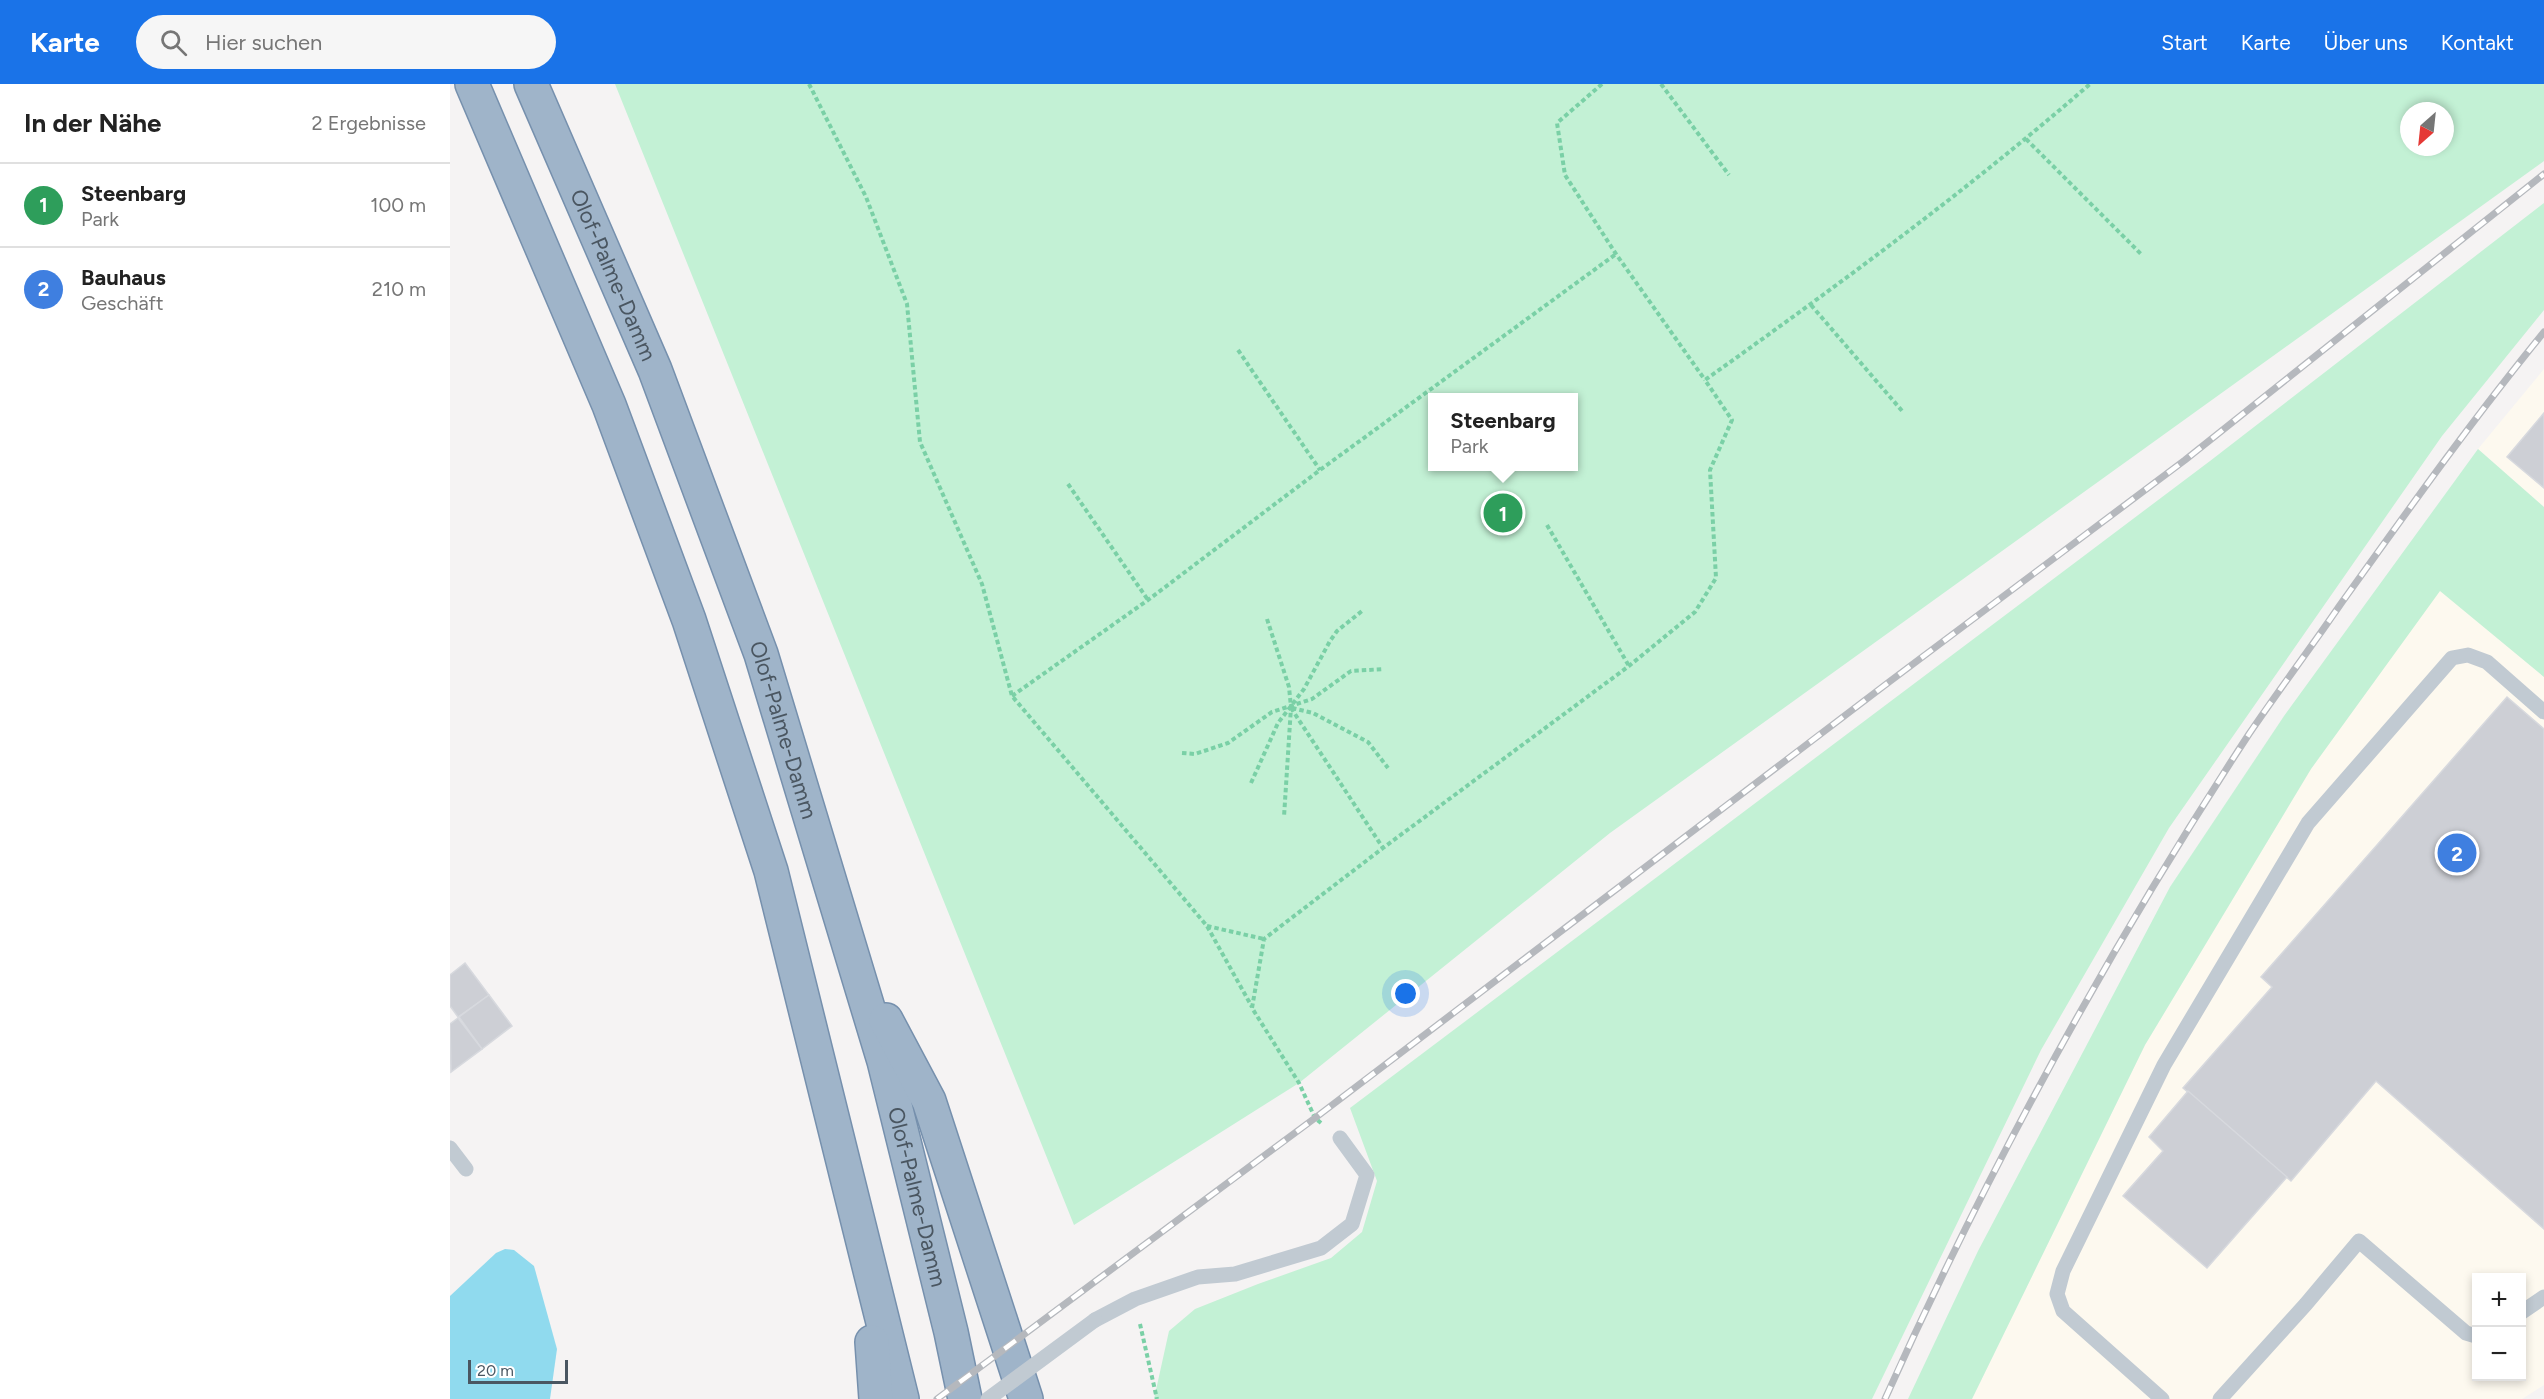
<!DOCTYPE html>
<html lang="de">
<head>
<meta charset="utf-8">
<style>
  :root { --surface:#fff; --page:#f6f6f6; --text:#222; --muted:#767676; --line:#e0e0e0; --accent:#1a73e8 }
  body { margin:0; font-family:Figtree,sans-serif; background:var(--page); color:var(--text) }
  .controls { position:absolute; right:18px; bottom:18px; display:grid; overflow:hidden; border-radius:0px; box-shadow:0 3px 9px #0003 }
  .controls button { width:54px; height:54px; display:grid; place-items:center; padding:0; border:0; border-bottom:2px solid var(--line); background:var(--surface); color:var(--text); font:30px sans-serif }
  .compass { position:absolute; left:1950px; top:18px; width:54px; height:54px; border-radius:50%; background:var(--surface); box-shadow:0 3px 9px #0003; rotate:207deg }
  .scale { position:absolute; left:18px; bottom:15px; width:100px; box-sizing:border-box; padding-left:6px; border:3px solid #4a5661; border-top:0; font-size:16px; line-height:21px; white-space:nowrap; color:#4a5661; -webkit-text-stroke:4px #fff; paint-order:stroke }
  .you { position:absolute; left:956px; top:910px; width:21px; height:21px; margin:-15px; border:4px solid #fff; border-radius:50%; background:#1a73e8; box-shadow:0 0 0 9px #1a73e833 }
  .badge { display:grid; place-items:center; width:39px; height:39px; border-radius:50%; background:var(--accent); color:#fff; font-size:20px; font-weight:700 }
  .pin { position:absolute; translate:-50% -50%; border:3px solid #fff; box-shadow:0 2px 6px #0006 }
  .popup { position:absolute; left:978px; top:309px; width:150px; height:78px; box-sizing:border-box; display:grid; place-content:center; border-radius:0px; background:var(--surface); filter:drop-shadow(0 2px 4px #0005); font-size:20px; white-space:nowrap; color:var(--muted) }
  .popup b { font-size:22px; color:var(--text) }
  .popup::after { content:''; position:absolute; left:50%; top:100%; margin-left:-12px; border:12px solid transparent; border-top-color:var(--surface) }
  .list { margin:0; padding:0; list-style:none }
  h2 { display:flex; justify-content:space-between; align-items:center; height:78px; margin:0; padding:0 24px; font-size:26px }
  h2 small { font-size:20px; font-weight:400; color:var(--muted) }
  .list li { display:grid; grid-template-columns:39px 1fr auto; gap:18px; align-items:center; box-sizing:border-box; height:84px; padding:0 24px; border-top:2px solid var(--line) }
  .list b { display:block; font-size:22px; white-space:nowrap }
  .list p { margin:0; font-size:20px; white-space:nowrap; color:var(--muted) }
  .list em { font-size:20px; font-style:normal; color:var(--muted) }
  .icon { flex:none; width:33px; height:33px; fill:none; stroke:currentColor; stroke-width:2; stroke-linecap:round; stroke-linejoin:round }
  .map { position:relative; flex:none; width:2094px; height:1315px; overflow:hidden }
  header { display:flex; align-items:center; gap:36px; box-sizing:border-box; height:84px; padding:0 30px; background:var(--accent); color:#fff }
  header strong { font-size:28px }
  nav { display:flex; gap:33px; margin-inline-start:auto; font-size:21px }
  .search { width:420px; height:54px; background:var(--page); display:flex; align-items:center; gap:15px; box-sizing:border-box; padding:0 21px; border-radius:33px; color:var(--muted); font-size:22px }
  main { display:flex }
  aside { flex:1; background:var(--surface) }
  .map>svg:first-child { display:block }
  .commercial { fill:#fdf9ef; fill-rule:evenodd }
  .green { fill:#c3f1d5; fill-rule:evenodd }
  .water { fill:#90daee }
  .building { fill:#cdcfd5; stroke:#d7d9de; stroke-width:1.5 }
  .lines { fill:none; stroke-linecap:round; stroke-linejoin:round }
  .trunk-casing { stroke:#7690ad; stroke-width:36 }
  .path { stroke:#7ad0a6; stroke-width:4; stroke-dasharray:4.5 3; stroke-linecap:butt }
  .service { stroke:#c1cad2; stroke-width:15 }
  .trunk { stroke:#9fb4c9; stroke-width:33 }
  .rail-casing { stroke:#b5b8bd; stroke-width:7 }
  .rail { stroke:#fff; stroke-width:4.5; stroke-dasharray:14; stroke-linecap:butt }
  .service-bridge { stroke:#c1cad2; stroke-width:15 }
  .labels { text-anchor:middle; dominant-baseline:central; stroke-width:4.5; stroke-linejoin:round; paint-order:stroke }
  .street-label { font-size:22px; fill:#4a5661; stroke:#fff }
</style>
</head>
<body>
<header>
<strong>Karte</strong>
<div class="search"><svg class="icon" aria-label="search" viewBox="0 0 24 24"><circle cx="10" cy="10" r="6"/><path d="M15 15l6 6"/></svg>Hier suchen</div>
<nav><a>Start</a><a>Karte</a><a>Über uns</a><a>Kontakt</a></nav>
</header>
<main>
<aside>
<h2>In der Nähe<small>2 Ergebnisse</small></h2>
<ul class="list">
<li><span class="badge" style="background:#2e9e5b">1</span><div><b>Steenbarg</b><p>Park</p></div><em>100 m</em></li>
<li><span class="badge" style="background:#3f7fe0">2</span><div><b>Bauhaus</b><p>Geschäft</p></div><em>210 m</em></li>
</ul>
</aside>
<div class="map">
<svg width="2094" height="1315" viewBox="0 0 2094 1315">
  <rect width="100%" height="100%" fill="#f5f3f3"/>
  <g class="commercial">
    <polygon points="2094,285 2094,423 2028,365"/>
    <path d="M1990,506l104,87v708l-22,14h-550l173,-354 166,-276zM2026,1194h46v98h-46z"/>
  </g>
  <g class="green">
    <path d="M165,0h1929v77l-934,672 -311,250 -225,142zM1959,27h36v36h-36zM982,314h142v68h-142z"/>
    <polygon points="2094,119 2094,226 1992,352 1719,744 1591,966 1422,1315 704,1315 719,1247 745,1225 808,1200 881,1174 912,1148 927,1097 900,1024 1760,377"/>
    <polygon points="2028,365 2094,423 2094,593 1990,507 1861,685 1695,961 1522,1315 1458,1315 1528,1167 1720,803 1834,632"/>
  </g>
  <polygon class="water" points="55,1165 64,1166 84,1182 107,1265 100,1315 0,1315 0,1212 46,1169"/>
  <g class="building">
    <polygon points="2094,329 2094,404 2057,373"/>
    <polygon points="2057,613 2094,645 2094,1145 1926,997 1841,1097 1733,1004 1822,903 1811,893"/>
    <polygon points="15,879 39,911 8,933 0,922 0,891"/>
    <polygon points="39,911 62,942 32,965 9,933"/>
    <polygon points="8,934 32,965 1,988 0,940"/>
    <polygon points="1738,1007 1837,1093 1757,1184 1673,1112 1713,1067 1699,1053"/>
  </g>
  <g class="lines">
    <defs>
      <g id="trunk">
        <polyline points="22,0 159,321 239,536 321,787 452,1315"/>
        <path id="s1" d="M81,0l124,286 106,284 123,407 67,271 14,67"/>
        <polyline points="436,936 479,1017 576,1315"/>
        <polyline points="422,1258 426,1315"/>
      </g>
    </defs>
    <use href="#trunk" class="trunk-casing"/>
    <g class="path">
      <polyline points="359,0 416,113 457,220 470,358 532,500 562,612 757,842 802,923"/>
      <polyline points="1152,0 1107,39 1115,91 1166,170 1255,296"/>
      <polyline points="1211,0 1279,91"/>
      <polyline points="1576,55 1691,170"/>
      <polyline points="1361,221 1453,328"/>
      <polyline points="788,266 870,386"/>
      <polyline points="618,400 698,516"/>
      <polyline points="1097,441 1179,582"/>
      <polyline points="817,535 839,603 841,623 834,733"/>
      <polyline points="562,612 698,516 870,386 1166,170"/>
      <polyline points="841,624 933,764"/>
      <polyline points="842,624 863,629 918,658 938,684"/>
      <polyline points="732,669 745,670 778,659 822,628 862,615 901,587 934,585"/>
      <polyline points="801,699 828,639 854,605 880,557 887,547 912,527"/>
      <polyline points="757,842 814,855"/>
      <path d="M871,1039l-6,-5 -16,-35 -47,-75 12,-69 119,-91 246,-182 66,-54 21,-34 -6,-108 22,-50 -27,-40c132,-94 263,-190 385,-296"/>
      <polyline points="690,1240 707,1315"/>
    </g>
    <g class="service">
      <polyline points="0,1064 16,1085"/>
      <polyline points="2072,1228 2094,1213"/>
      <polyline points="645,1236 685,1215 748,1193 785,1190 871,1164 902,1140 917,1091 890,1054"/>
      <polyline points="1712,1315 1613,1227 1607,1210 1613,1187 1714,981 1858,739 2002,574 2018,571 2037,578 2094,628"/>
      <polyline points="1770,1315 1856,1220 1909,1157 2016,1249 2026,1252"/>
    </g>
    <use href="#trunk" class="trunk"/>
    <defs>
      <g id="rail">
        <polyline points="487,1315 865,1034 1439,598 1735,376 2094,90"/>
        <path d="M1435,1315c103,-230 226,-454 364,-665 29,-43 61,-85 91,-129 66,-92 132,-185 204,-273"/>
      </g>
    </defs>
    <use href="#rail" class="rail-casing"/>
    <use href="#rail" class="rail"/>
    <polyline class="service-bridge" points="538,1315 645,1236"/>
  </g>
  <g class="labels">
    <g class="street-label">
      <text stroke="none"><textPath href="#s1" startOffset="208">Olof-Palme-Damm</textPath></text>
      <text stroke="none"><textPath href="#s1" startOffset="694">Olof-Palme-Damm</textPath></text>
      <text stroke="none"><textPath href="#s1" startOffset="1180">Olof-Palme-Damm</textPath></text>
    </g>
  </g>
</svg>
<div class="controls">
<button>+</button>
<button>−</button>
</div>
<svg class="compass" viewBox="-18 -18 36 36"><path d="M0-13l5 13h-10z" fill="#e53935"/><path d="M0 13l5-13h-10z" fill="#767676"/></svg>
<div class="scale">20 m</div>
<div class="you"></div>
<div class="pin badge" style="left:1053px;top:429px;background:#2e9e5b">1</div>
<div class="popup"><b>Steenbarg</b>Park</div>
<div class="pin badge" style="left:2007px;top:769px;background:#3f7fe0">2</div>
</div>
</main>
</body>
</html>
